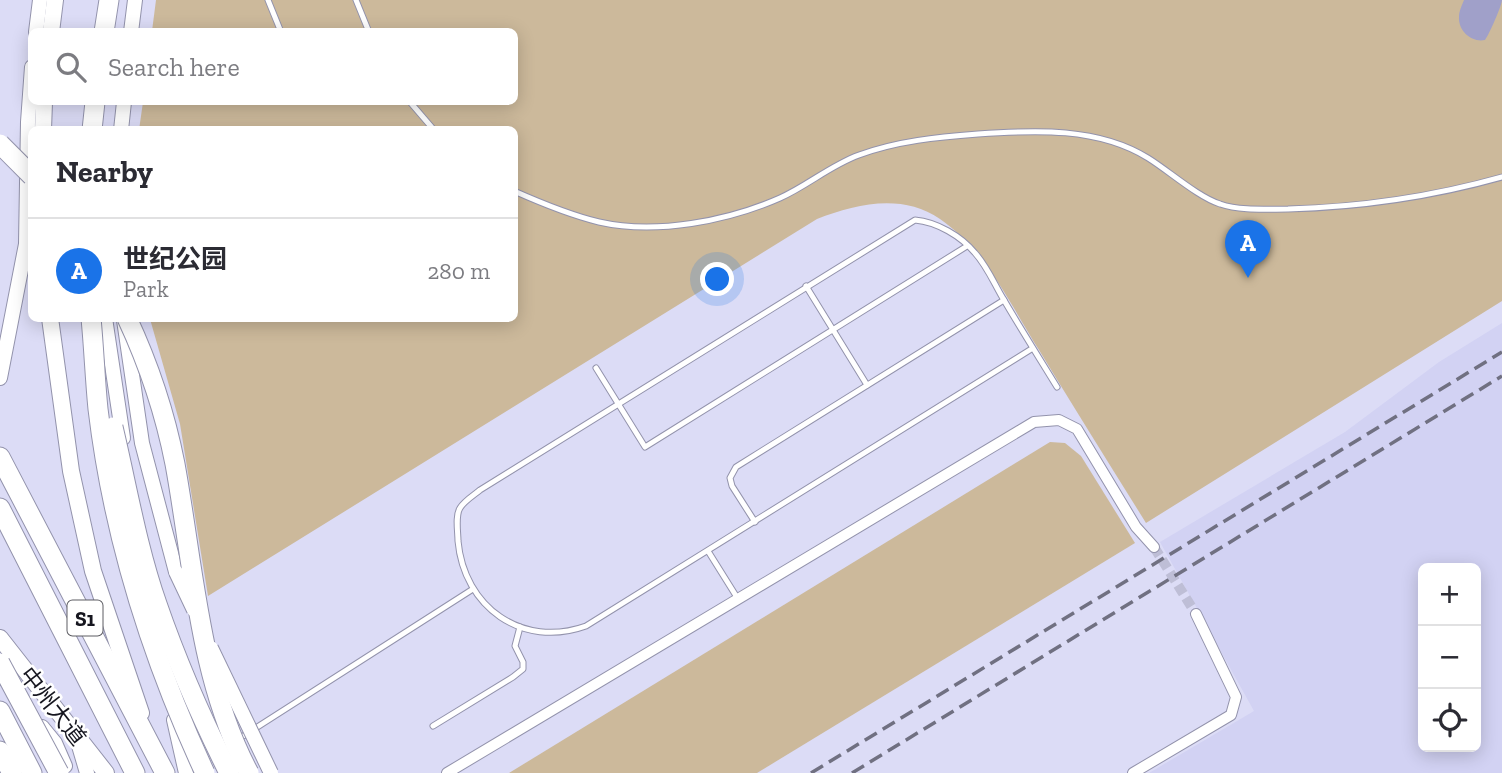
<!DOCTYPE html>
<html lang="en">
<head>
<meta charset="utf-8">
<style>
  :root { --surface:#fff; --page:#f2f2f3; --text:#2b2b33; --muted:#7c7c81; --line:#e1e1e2; --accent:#1a73e8 }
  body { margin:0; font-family:"Zilla Slab","Noto Sans SC",serif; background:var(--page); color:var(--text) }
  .controls { position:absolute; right:21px; bottom:21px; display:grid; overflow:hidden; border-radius:10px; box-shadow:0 4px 18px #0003 }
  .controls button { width:63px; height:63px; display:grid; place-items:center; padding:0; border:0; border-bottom:2px solid var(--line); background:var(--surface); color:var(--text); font:35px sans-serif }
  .you { position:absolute; left:718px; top:280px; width:24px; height:24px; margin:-18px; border:5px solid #fff; border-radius:50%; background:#1a73e8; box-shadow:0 0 0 10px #1a73e833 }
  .badge { display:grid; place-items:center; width:46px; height:46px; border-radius:50%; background:var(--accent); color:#fff; font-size:23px; font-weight:700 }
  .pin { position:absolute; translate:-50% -58px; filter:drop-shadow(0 2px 4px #0008) }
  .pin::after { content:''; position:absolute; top:37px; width:24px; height:21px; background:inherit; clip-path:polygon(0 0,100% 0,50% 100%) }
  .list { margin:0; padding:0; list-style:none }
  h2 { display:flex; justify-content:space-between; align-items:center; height:91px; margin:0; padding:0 28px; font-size:30px }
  h2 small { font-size:23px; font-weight:400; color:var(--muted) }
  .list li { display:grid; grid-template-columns:46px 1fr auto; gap:21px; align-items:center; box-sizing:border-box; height:105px; padding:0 28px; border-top:2px solid var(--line) }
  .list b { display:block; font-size:26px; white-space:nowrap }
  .list p { margin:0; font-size:23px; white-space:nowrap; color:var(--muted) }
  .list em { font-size:23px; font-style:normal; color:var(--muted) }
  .icon { flex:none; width:38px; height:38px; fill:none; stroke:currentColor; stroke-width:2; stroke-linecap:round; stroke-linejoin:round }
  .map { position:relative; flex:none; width:1502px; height:773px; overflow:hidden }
  .search { position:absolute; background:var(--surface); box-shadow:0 4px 18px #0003; left:28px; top:28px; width:490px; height:77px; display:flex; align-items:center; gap:18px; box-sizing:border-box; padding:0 24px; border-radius:10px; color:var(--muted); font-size:26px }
  .panel { position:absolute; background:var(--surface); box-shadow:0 4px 18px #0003; left:28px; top:126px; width:490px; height:196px; border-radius:10px }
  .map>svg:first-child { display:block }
  .built { fill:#d2d2f3; fill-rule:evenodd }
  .green { fill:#ccb99b }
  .water { fill:#a0a0c9 }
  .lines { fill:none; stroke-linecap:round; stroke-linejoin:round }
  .street-tunnel { stroke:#bebed6; stroke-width:10; stroke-dasharray:10 5; stroke-linecap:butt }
  .lane-casing { stroke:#9393ac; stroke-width:7 }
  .street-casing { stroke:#9393ac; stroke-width:12 }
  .secondary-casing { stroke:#9393ac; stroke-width:16 }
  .primary-casing { stroke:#9393ac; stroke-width:18 }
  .highway-casing { stroke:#9393ac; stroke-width:21 }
  .lane { stroke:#fff; stroke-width:5 }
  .street { stroke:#fff; stroke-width:10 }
  .secondary { stroke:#fff; stroke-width:14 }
  .primary { stroke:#fff; stroke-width:16 }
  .highway { stroke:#fff; stroke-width:19 }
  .rail { stroke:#707081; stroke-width:3.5; stroke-dasharray:14 7; stroke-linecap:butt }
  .secondary-bridge-casing { stroke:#9393ac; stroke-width:16; stroke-linecap:butt }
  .highway-bridge-casing { stroke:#9393ac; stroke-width:21; stroke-linecap:butt }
  .secondary-bridge { stroke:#fff; stroke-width:14 }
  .highway-bridge { stroke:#fff; stroke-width:19 }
  .labels { text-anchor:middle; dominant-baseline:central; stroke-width:5; stroke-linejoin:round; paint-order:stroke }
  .shield { fill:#fff; stroke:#5c5c62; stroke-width:2 }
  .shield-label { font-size:21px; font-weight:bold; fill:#16161f }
  .street-label { font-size:23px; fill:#16161f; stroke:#fff }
</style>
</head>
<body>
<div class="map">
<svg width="1502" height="773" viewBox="0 0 1502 773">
  <rect width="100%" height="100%" fill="#dcdcf6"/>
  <path class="built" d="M1502,323v450h-353l105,-62 -94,-169 185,-110 94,-70zM1423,568h53v179h-53z"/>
  <g class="green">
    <path d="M156,0h1346v301l-356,222c-36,-58 -72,-115 -107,-173 -29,-46 -53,-99 -99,-131 -38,-26 -84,-15 -123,0l-609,377 -28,-172 -30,-105 364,-1v-188h-375l4,-28h371v-70l-362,-1z"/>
    <polygon points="1050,442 1065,443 1081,456 1135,543 757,773 509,773"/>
  </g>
  <path class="water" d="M1464,0h38c0,5 -13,35 -17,40 -13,3 -27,-9 -26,-23 0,-6 3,-12 5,-17z"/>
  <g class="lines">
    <polyline class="street-tunnel" points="1154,547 1196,614"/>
    <defs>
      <g id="lane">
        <polyline points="268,0 281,32"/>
        <polyline points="356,0 369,32"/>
        <polyline points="410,102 434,130"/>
        <path d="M514,191c27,12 56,24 85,31 57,13 129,-1 181,-24 27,-12 51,-33 79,-43 38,-14 79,-18 119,-21 57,-4 120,-7 170,24 21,13 50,39 72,46 20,7 46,5 68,5 74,-2 143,-12 214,-32"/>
        <polyline points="806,286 867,385"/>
        <path d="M1033,348l-447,278c-64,23 -122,-19 -128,-85 0,-9 -3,-25 2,-33 4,-7 14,-13 20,-18l435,-270c22,2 46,16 60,33 11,12 18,28 26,42 18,31 37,61 56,92"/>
        <polyline points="596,368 645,447 967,246"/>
        <polyline points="755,522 732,486 730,478 736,467 1004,300"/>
        <polyline points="708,551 738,599"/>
        <polyline points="433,726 513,677 523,669 523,662 515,646 520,627"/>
        <polyline points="237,740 473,589"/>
      </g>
      <g id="street">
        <polyline points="447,773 1034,422 1059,420 1077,429 1136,527 1154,547"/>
        <polyline points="1133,773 1231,715 1236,697 1196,614"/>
      </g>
      <g id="secondary">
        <polyline points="36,32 40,0"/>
        <polyline points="131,32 135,0"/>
        <polyline points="121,130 124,102"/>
        <polyline points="105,318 123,438"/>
        <polyline points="124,320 142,443 176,572"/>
        <polyline points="0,378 26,244 28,122 32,67"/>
        <polyline points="174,720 186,773"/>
        <polyline points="42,727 55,743 65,766"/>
        <polyline points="77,739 87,773"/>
      </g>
      <g id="primary">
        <polyline points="51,32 55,0"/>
        <polyline points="43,130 44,102"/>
        <polyline points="50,318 71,471 93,571 141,713"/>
        <polyline points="0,638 106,773"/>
      </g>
      <g id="highway">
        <polyline points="104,32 109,0"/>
        <polyline points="92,130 95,102"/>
        <polyline points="0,457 165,773"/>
        <polyline points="0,508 135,773"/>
        <polyline points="0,711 32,773"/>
        <polyline points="0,751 12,773"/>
      </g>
    </defs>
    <use href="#lane" class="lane-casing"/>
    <use href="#street" class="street-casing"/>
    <use href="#secondary" class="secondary-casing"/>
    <use href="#primary" class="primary-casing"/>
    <use href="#highway" class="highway-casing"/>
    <use href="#lane" class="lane"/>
    <use href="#street" class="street"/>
    <use href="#secondary" class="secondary"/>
    <use href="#primary" class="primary"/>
    <use href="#highway" class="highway"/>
    <g class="rail">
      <polyline points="811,773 1502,352"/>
      <polyline points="852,773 1502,376"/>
    </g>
    <defs>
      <g id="secondary-bridge">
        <polyline points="176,572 194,610"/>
        <polyline points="211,648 271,773"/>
      </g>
      <g id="highway-bridge">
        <polyline points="0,144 32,176"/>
        <path d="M91,318c3,31 4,61 7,91 15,126 54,250 107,364"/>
        <path d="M127,318c22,47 38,95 48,146 19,104 24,215 74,309"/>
        <path d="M113,427c14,59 24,120 44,177 20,58 45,115 72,169"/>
        <polyline points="0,663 59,773"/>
      </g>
    </defs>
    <use href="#secondary-bridge" class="secondary-bridge-casing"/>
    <use href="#highway-bridge" class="highway-bridge-casing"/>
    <use href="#secondary-bridge" class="secondary-bridge"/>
    <use href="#highway-bridge" class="highway-bridge"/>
  </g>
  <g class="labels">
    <rect class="shield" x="67.5" y="600.5" width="35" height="35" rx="5"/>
    <g class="shield-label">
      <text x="85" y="618">S1</text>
    </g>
    <g class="street-label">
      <text transform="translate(53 706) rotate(52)">中州大道</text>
    </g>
  </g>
</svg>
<div class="controls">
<button>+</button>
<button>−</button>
<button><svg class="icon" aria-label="locate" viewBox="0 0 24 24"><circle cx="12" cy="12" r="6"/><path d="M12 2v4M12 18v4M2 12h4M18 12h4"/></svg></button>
</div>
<div class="you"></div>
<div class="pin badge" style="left:1248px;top:278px">A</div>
<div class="search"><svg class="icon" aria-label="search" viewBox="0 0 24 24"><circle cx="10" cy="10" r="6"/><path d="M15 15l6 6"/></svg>Search here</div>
<section class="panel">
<h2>Nearby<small></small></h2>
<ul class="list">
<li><span class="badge">A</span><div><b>世纪公园</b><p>Park</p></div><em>280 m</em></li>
</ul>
</section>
</div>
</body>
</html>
